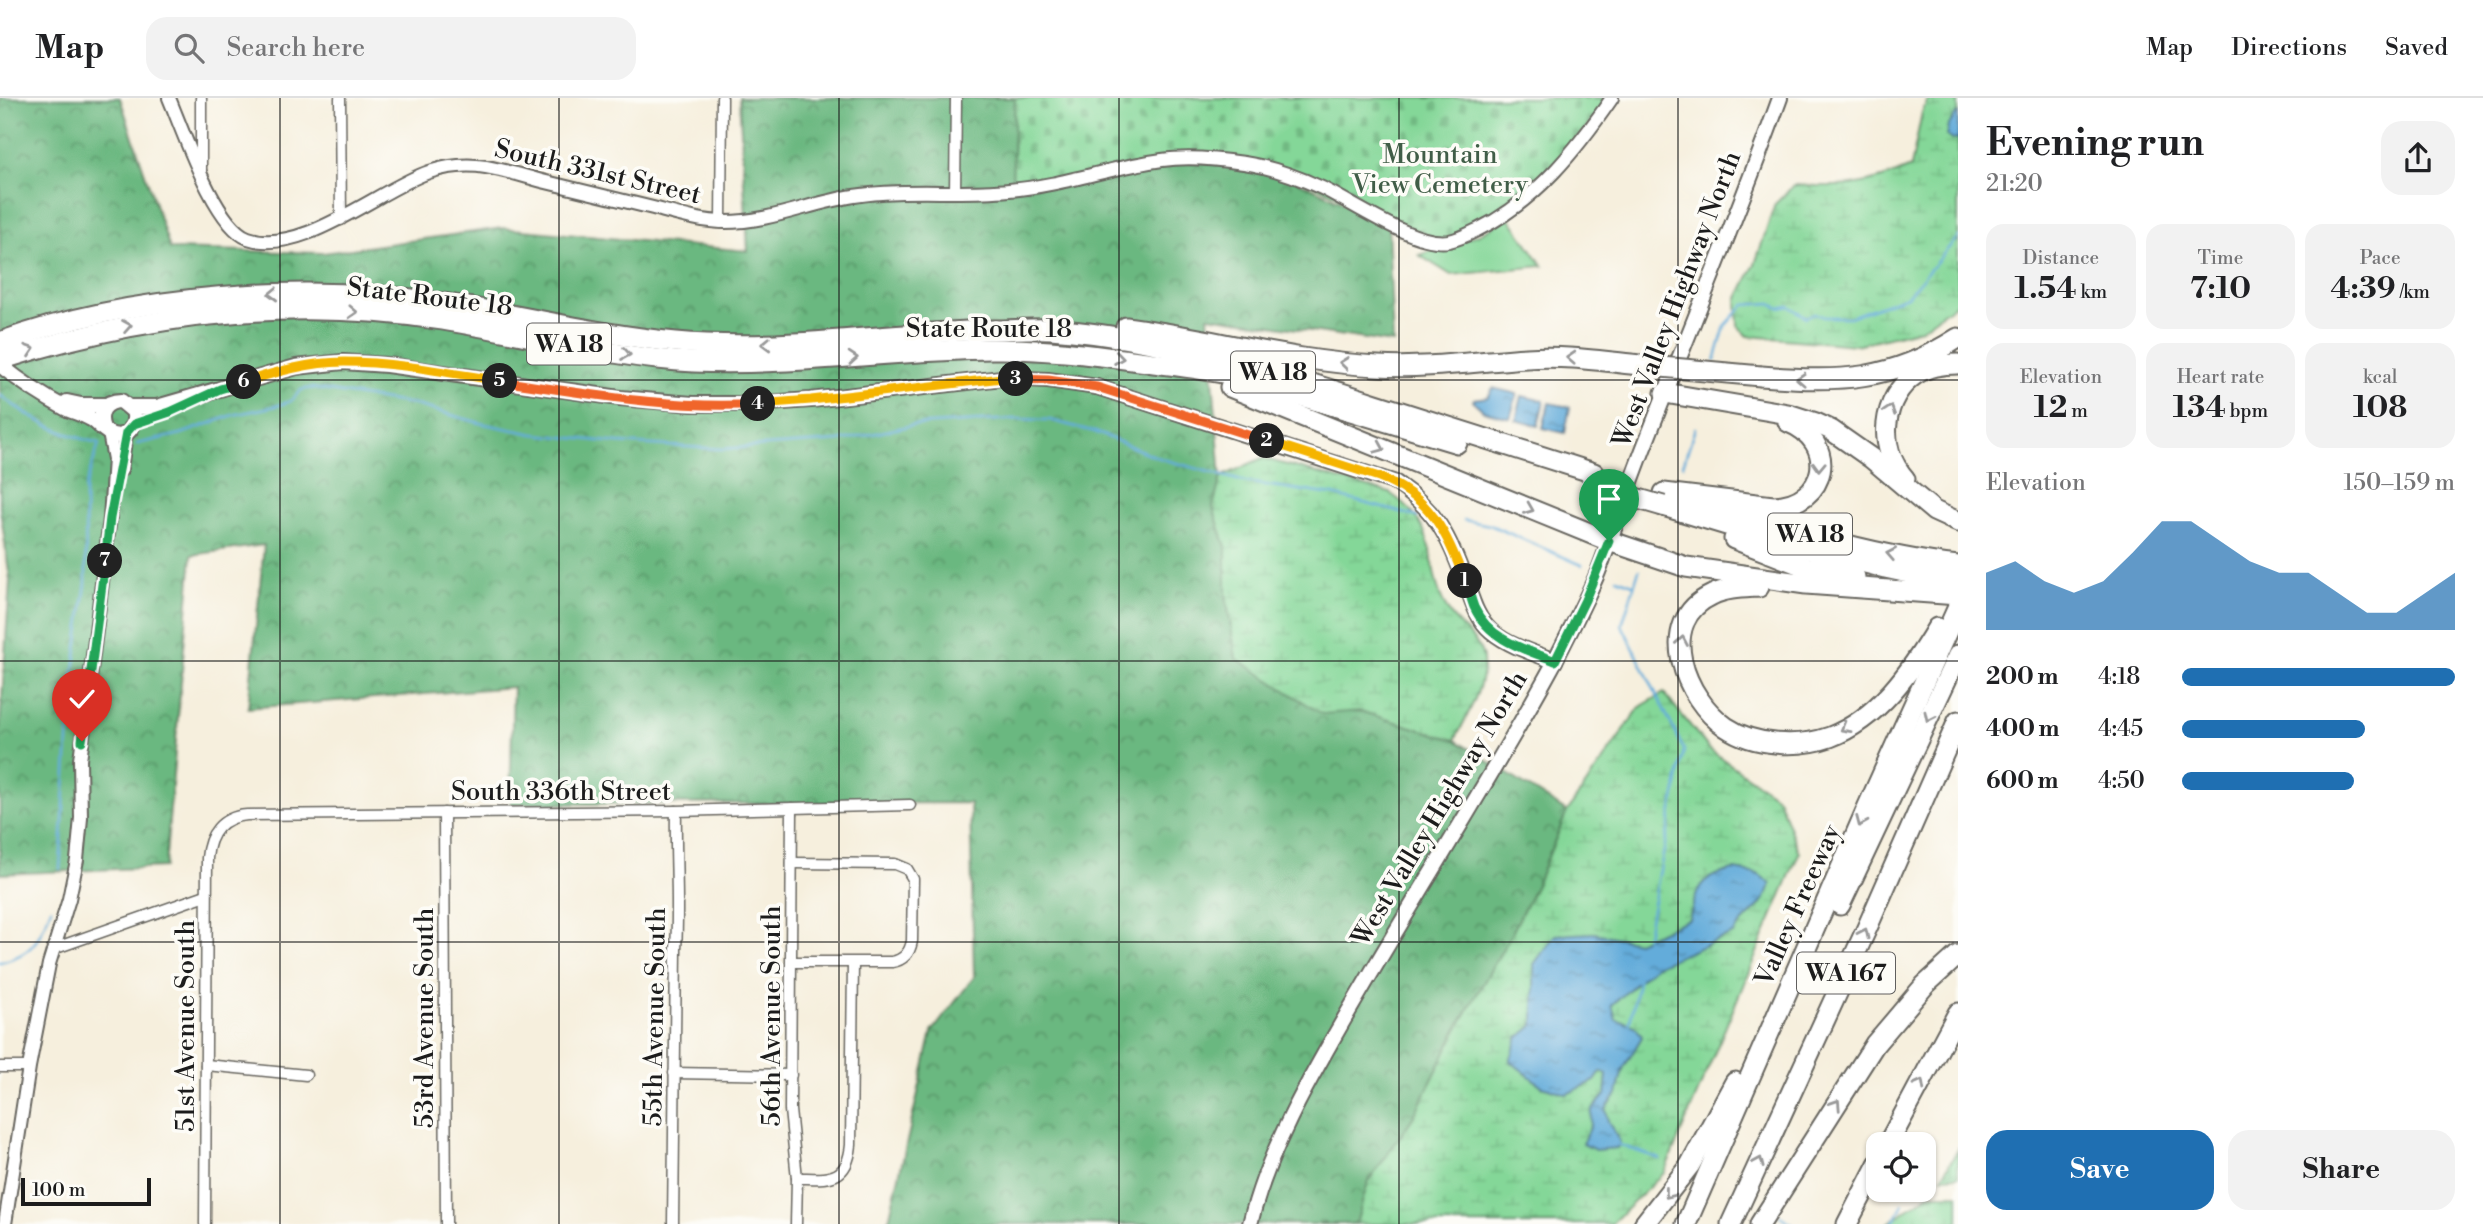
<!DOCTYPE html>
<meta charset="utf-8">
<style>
body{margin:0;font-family:"Libre Bodoni",serif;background:#f2f2f2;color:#202124;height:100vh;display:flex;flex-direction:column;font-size:26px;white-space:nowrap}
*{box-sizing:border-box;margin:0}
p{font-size:23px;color:#757577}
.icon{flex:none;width:38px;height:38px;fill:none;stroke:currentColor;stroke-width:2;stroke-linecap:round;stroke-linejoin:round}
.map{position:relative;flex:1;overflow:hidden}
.panel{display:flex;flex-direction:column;background:#fff;width:525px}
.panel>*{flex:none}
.controls{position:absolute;left:1866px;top:1034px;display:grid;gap:14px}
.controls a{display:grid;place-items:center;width:70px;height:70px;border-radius:14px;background:#fff;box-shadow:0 2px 5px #0004;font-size:35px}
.scale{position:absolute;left:21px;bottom:18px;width:130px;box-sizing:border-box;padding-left:7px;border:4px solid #1c1c1c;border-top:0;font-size:19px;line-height:24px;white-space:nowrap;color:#1c1c1c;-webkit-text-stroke:5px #fdfcf7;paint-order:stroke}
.pin{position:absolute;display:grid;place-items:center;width:60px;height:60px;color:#fff;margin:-72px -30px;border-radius:50% 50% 50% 0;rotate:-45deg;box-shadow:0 0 7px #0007}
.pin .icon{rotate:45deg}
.km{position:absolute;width:35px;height:35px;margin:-18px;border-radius:50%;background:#222;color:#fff;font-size:19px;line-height:35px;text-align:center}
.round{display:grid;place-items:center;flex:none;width:74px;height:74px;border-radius:21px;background:#f2f2f2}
.summary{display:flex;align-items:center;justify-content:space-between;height:119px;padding:0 28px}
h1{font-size:38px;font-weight:700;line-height:52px}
.metrics{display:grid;grid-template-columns:repeat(3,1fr);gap:10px;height:119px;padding:7px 28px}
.metrics div{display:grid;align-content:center;border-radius:18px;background:#f2f2f2;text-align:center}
.metrics b{font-size:30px;font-weight:700}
.metrics small{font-size:19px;font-weight:400}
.metrics p{font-size:19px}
.chart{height:196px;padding:14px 28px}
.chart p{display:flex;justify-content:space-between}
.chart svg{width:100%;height:126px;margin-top:7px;fill:#1f6fb2;opacity:.7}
.cta{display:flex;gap:14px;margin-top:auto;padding:14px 28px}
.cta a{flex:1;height:80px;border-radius:21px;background:#1f6fb2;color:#fff;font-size:28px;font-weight:700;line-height:80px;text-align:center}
.cta a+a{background:#f2f2f2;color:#202124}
ul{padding:0 28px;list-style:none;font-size:23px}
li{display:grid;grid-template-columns:112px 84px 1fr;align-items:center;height:52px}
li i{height:18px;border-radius:9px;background:#1f6fb2}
header{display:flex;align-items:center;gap:42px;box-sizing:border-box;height:98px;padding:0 35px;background:#fff;border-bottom:2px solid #e0e0e0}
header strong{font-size:33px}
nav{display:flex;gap:38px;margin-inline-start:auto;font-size:24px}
.search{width:490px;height:63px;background:#f2f2f2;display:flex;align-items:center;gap:18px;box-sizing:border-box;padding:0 24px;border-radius:21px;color:#757577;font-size:26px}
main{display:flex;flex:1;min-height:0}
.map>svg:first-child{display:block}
.green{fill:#84d798;stroke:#507a5a;stroke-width:2}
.forest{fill:url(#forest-crowns);stroke:#446a4e;stroke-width:2}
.wetland{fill:url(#wetland-marsh);stroke:#507a5a;stroke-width:2}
.cemetery{fill:url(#cemetery-stones);stroke:#507a5a;stroke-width:2}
.water{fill:url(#water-ripples);stroke:#40647b;stroke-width:2}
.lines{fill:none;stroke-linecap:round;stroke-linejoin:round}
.stream{stroke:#63acda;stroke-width:2.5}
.minor-casing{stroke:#686660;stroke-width:13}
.tertiary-casing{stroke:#686660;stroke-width:16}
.secondary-casing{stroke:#686660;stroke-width:18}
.motorway-casing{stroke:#686660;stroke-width:23}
.minor{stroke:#fff;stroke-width:10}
.tertiary{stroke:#fff;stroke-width:12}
.secondary{stroke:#fff;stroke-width:14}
.motorway{stroke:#fff;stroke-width:19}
.motorway-bridge-casing{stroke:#686660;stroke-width:23;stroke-linecap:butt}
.motorway-bridge{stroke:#fff;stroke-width:19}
.oneway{stroke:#999}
.split-1-casing{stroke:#fff;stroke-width:14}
.split-2-casing{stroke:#fff;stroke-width:14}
.split-3-casing{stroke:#fff;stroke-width:14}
.split-4-casing{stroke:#fff;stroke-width:14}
.split-5-casing{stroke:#fff;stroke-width:14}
.split-6-casing{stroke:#fff;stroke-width:14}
.split-7-casing{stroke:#fff;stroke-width:14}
.split-8-casing{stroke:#fff;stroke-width:14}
.split-1{stroke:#22a559;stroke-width:9}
.split-2{stroke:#f5b400;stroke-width:9}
.split-3{stroke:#f0652b;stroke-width:9}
.split-4{stroke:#f5b400;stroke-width:9}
.split-5{stroke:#f0652b;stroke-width:9}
.split-6{stroke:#f5b400;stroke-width:9}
.split-7{stroke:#22a559;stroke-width:9}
.split-8{stroke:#22a559;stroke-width:9}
.grid{fill:none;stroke:#1c1c1c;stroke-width:2;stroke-opacity:0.55}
.labels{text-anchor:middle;stroke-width:7;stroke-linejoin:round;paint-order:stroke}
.shield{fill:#fdfcf7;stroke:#605f5e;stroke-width:2}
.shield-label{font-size:24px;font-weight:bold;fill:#1c1c1c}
.park-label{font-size:26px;fill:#405d47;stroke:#fdfcf7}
.street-label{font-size:26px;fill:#1c1c1c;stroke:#fdfcf7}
</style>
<header>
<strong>Map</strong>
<div class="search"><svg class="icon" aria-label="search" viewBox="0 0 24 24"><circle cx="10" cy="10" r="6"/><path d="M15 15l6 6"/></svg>Search here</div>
<nav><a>Map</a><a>Directions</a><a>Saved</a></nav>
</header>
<main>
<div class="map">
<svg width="1958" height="1126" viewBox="0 0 1958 1126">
<defs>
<pattern id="forest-crowns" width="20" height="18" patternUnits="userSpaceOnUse" patternTransform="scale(1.75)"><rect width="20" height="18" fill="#6bb880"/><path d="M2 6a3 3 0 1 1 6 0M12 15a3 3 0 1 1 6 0" fill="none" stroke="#579568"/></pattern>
<pattern id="wetland-marsh" width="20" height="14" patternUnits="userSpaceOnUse" patternTransform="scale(1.75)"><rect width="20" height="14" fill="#84d798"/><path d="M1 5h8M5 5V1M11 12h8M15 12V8" fill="none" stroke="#71b882"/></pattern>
<pattern id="cemetery-stones" width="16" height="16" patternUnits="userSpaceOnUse" patternTransform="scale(1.75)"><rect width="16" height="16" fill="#84d798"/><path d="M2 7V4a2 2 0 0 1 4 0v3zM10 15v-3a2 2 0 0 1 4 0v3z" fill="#71b882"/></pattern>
<pattern id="water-ripples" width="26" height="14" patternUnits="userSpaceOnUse" patternTransform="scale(1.75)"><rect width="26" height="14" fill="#63acda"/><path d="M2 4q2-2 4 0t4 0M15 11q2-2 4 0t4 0" fill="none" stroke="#518bb0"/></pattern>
</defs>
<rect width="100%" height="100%" fill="#fdfcf7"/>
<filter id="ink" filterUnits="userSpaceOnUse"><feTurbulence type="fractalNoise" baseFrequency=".0143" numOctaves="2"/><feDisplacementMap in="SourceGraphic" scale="14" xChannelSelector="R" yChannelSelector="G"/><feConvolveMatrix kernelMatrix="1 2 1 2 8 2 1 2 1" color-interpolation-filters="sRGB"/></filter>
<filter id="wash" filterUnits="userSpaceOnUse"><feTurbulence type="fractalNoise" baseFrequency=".00686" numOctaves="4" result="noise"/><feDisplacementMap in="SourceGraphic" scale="28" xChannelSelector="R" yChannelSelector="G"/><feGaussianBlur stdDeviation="1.57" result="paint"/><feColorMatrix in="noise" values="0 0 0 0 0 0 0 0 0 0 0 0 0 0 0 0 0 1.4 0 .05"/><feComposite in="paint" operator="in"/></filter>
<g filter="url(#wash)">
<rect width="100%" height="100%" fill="#f6efdd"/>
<path class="green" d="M1509,119L1543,168L1451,177L1419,157L1479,136Z"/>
<path class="forest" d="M0,0H120L170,151L323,155L502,130L748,153L739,0H1015L1012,91L1167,61L1276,73L1388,125L1393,245L1208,218L1221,379L1213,409L1226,449V497L1236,560L1322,615L1360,613L1455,642L1567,714L1537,785L1512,835L1460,926L1414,1018L1368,1085L1356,1126H888L932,934L974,879L970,705L510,706L513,589L248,610L264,447L192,457L165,769L0,776V629L10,482L0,409Z"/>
<g class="wetland">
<path d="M1929,0H1958V204L1921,231L1856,247L1748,238L1738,228L1737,202L1755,166L1775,106L1794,87C1843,90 1866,89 1911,69L1922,14Z"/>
<path d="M1262,360L1390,395C1446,434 1421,466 1448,513C1457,528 1481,542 1483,561C1485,589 1467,617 1455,642L1360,613L1322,616L1236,560L1226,497V449L1213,409L1221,379Z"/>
<path d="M1664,595L1710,652L1778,700L1799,755L1664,1075L1611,1126H1356L1368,1085L1414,1018L1460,926L1512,835L1537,785L1567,714L1640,609Z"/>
<path d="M1958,1051V1078L1942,1079Z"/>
<path d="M1929,1096H1958V1126H1887Z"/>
</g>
<path class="cemetery" d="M1015,0H1612L1521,104L1443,144L1298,80L1195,61L1012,92Z"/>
<g class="water">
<path d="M1956,16H1958V41L1953,42L1947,38L1949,27Z"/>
<path d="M1493,290L1517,296L1510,320L1484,313L1473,303L1474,301L1488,299Z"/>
<path d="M1522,298L1544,303L1538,328L1516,322Z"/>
<path d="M1549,305L1570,309L1565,335L1543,330Z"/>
<path d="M1734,772L1758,776L1771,786C1765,809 1746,817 1733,836L1655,868L1612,907L1616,922C1629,924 1637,927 1642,939L1623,971L1617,996L1606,1011L1608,1023L1620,1044L1617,1050L1595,1052L1583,1046L1591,1027L1592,1012L1605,997L1607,976L1601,974L1595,983L1567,996L1542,988L1510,963L1518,940L1534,927V866L1555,837L1595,835L1637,844L1689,821C1699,787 1697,780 1734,772Z"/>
</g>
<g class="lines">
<g class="stream">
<path d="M1715,263L1725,228L1744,207L1771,205L1779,210L1789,208L1806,219L1814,215L1824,219H1850L1907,198L1958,139"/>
<path d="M0,297C30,321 61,337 99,345L85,390L86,485L71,594L60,771"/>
<path d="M137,346L181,336L233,317L276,308L291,303L301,292L311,290L412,306L480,325L534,336L618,345L722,351L839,343L914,327L1015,321L1050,322L1095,334L1162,361L1245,384L1333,397L1418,419"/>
<path d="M1683,367L1695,330"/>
<path d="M1464,422L1490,427L1582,467"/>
<path d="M1639,472L1622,527L1684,652L1646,842"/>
<path d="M1617,480L1633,486"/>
<path d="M0,864C35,856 39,841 51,810"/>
<path d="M1629,928L1639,879"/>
<path d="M1617,1046L1660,1061"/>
<path d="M1780,1118L1793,1126"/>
<path d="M1892,1126L1903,1106"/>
</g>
</g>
</g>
<g filter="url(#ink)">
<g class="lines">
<defs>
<g id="minor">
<path d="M201,0V73"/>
<path d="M340,0L341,122"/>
<path d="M955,95L956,0"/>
<path d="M721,125L722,0"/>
<path d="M792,710L790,1012L797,1080L796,1126"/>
<path d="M444,715L446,1126"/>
<path d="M792,765L895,766L907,771L913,781L912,843C910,854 904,862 892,864H792"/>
<path d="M53,851L206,797"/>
<path d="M206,967L306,977"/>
<path d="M0,969H29"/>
<path d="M674,975L791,977"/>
<path d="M797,1080C827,1080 847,1085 851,1047L853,865"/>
<path d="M205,1126L207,760C209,736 221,719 247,717L676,713L910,707"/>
<path d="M673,1126L676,851C679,805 675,759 676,713"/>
</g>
<g id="tertiary">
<path d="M169,0C183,33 215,128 248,140C301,159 381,90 429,74C447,68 467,66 486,69C504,72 523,78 542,83C579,92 616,101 653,110C676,116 702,124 725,124C770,124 810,105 854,98C905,90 958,97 1009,92C1061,88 1111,69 1162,62C1188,58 1218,61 1244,65C1271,69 1298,79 1322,90C1353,105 1416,149 1449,143C1460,141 1469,136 1479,131C1536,103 1577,51 1612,0"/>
<path d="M121,372L126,335"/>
<path d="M5,1126L29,969L49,866L69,801L77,762L81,720L80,662L110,420L114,361L109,335"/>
</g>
<g id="secondary">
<path d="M0,267C20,283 42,298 65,310C73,314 83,316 91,321C98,325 105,335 113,337C129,341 137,325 133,313L121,303C105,303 97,315 103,330"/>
<path d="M67,304L81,307H106"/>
<path d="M131,309H157L296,269L343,264L387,267L620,300L692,306H752L811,302L1002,280L1048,282L1097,289L1396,385C1439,414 1448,439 1466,485C1472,502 1477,521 1491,533C1509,548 1533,555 1555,563"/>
<path d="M1250,1126C1268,1051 1312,977 1350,911C1417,795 1490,683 1554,565C1569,535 1585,505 1598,474C1615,430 1630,384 1648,339C1692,226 1739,114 1780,0"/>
</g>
<g id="motorway">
<path d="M1126,229C1210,240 1293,264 1378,268C1428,271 1478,263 1527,260C1564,257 1602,263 1639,267"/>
<path d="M0,244C132,196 305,184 443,205C521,217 598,237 676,244C782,254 888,234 994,232C1012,232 1032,230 1051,231C1162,240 1270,272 1376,306C1448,329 1521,352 1594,375"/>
<path d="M0,262C143,216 293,199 443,222C526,235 609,260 694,264C794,268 893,252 993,251C1047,250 1100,258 1154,265C1179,268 1203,271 1228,276L1457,345"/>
<path d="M1761,278C1839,284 1890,284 1958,240"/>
<path d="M1230,289L1609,443L1686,469L1806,486L1958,497"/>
<path d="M1665,295L1788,316L1816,325L1831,332L1871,360L1934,413L1958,424"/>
<path d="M1905,381C1877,350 1881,300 1916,276C1928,268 1944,266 1958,266"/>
<path d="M1664,395L1773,408C1828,407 1839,344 1788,324"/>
<path d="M1689,402C1774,427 1870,458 1958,468"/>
<path d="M1663,408L1783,444L1885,470L1956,485"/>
<path d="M1734,441L1806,469L1855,479"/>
<path d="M1759,489C1744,490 1726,490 1712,497C1654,524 1685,601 1726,629C1754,648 1799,650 1830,639C1878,621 1912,572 1937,530"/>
<path d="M1840,807L1958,557"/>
<path d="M1888,1046L1958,915"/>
<path d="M1644,1126L1690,1067L1735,984"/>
<path d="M1686,1126L1868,708L1958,509"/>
<path d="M1731,1126L1867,830L1958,623"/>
<path d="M1760,1126L1875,946L1925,887L1958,857"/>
<path d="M1847,1126L1878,1066"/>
</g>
</defs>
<use href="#minor" class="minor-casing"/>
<use href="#tertiary" class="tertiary-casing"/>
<use href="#secondary" class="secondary-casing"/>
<use href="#motorway" class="motorway-casing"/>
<use href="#minor" class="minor"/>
<use href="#tertiary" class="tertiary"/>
<use href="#secondary" class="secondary"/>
<use href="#motorway" class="motorway"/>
<defs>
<g id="motorway-bridge">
<path d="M1639,267L1761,278"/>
<path d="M1590,387L1663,408"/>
</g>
</defs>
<use href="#motorway-bridge" class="motorway-bridge-casing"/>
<use href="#motorway-bridge" class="motorway-bridge"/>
</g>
<defs><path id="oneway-chevron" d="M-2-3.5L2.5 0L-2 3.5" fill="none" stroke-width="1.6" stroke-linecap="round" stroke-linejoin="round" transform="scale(1.75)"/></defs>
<g class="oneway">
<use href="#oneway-chevron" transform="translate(273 196) rotate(178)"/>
<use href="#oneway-chevron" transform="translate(353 214) rotate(3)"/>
<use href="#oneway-chevron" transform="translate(127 228) rotate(-10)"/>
<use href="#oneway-chevron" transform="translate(766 246) rotate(178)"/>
<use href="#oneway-chevron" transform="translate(30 252) rotate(-18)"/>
<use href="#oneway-chevron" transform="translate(626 256) rotate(9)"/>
<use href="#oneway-chevron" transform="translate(853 260) rotate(-4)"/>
<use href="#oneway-chevron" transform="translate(1119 260) rotate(8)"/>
<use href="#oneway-chevron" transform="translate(1571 260) rotate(-177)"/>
<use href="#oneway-chevron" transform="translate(1344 265) rotate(-174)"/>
<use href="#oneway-chevron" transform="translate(1801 281) rotate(-177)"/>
<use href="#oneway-chevron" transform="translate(1890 312) rotate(-72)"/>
<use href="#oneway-chevron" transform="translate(1380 350) rotate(23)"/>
<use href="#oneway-chevron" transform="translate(1819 368) rotate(92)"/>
<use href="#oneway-chevron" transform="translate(1529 411) rotate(22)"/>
<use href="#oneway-chevron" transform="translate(1891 456) rotate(-169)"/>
<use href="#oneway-chevron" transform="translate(1682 543) rotate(-80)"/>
<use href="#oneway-chevron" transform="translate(1929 619) rotate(115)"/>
<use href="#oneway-chevron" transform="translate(1845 630) rotate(150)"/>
<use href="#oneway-chevron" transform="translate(1861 724) rotate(113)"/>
<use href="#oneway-chevron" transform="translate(1864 835) rotate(-65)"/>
<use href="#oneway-chevron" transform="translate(1920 986) rotate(-62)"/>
<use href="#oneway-chevron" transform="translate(1836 1006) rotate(-57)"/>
<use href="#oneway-chevron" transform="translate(1759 1064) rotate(-66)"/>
<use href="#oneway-chevron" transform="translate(1669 1096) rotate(129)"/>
</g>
</g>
<g class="lines" filter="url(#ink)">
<defs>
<path id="split-1" d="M1465,483C1469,492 1471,501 1474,509C1489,542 1524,551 1555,563L1585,502L1609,443"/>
<path id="split-2" d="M1267,343L1379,379C1432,399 1446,435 1465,483"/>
<path id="split-3" d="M1016,281L1048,282L1097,289L1267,343"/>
<path id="split-4" d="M758,306L811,302L1002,280L1016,281"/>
<path id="split-5" d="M500,283C584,295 672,312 758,306"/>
<path id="split-6" d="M244,284C276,274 310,264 344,264C396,264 449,275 500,283"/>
<path id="split-7" d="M105,463L110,420L126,335L134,326L170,314L220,291L244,284"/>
<path id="split-8" d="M82,643L105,463"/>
</defs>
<use href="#split-1" class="split-1-casing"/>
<use href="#split-2" class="split-2-casing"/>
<use href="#split-3" class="split-3-casing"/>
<use href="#split-4" class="split-4-casing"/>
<use href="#split-5" class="split-5-casing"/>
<use href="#split-6" class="split-6-casing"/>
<use href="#split-7" class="split-7-casing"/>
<use href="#split-8" class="split-8-casing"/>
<use href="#split-1" class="split-1"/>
<use href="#split-2" class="split-2"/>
<use href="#split-3" class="split-3"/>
<use href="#split-4" class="split-4"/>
<use href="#split-5" class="split-5"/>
<use href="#split-6" class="split-6"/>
<use href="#split-7" class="split-7"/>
<use href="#split-8" class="split-8"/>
</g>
<path class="grid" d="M280,0V1126M559,0V1126M839,0V1126M1119,0V1126M1399,0V1126M1678,0V1126M0,282H1958M0,563H1958M0,844H1958"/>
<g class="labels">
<g class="shield">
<rect x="527" y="225.5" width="84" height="41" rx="5"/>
<rect x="1231" y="253.5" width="84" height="41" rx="5"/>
<rect x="1768" y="415.5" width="84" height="41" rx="5"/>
<rect x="1797" y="854.5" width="98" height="41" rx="5"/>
</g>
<g class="shield-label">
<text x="569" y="254">WA 18</text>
<text x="1273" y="282">WA 18</text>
<text x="1810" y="444">WA 18</text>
<text x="1846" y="883">WA 167</text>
</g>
<g class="park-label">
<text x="1440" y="65">Mountain<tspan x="1440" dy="30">View Cemetery</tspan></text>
</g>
<g class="street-label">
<text transform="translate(598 73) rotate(13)" y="9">South 331st Street</text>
<text transform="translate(430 198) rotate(7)" y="9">State Route 18</text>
<text transform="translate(1676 201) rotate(-69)" y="9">West Valley Highway North</text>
<text x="989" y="239">State Route 18</text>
<text x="561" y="702">South 336th Street</text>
<text transform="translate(1439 710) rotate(-59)" y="9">West Valley Highway North</text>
<text transform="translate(1797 807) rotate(-66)" y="9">Valley Freeway</text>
<text transform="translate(771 918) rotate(-90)" y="9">56th Avenue South</text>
<text transform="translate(654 919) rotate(-89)" y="9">55th Avenue South</text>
<text transform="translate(424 920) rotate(-90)" y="9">53rd Avenue South</text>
<text transform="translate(185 928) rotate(-90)" y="9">51st Avenue South</text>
</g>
</g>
</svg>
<div class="controls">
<a><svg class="icon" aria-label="locate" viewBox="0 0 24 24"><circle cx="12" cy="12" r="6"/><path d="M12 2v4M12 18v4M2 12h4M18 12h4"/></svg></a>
</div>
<div class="scale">100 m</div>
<div class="pin" style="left:1609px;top:443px;background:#1e9e55"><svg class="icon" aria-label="arrive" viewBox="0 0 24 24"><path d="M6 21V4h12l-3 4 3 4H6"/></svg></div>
<div class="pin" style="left:82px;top:643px;background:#d93025"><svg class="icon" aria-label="check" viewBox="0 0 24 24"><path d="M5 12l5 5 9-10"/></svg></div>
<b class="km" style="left:1465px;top:483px">1</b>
<b class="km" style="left:1267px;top:343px">2</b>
<b class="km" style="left:1016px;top:281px">3</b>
<b class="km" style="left:758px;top:306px">4</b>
<b class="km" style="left:500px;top:283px">5</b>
<b class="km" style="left:244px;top:284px">6</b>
<b class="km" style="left:105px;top:463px">7</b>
</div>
<section class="panel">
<div class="summary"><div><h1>Evening run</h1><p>21:20</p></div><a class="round"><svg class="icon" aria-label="share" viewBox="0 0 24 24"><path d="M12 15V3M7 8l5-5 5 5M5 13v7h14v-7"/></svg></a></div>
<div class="metrics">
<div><p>Distance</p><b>1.54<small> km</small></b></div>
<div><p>Time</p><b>7:10</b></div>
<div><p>Pace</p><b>4:39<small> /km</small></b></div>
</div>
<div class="metrics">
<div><p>Elevation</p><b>12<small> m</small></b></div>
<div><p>Heart rate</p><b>134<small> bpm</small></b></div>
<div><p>kcal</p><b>108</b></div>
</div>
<div class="chart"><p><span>Elevation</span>150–159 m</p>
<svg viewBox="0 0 160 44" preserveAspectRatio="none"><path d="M0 44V24L10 20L20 27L30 31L40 27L50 17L60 6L70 6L80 13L90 20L100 24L110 24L120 31L130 38L140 38L150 31L160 24V44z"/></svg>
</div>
<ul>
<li><b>200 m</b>4:18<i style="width:100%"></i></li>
<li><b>400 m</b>4:45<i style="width:67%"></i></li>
<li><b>600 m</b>4:50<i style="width:63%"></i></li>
</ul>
<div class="cta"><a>Save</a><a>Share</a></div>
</section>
</main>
